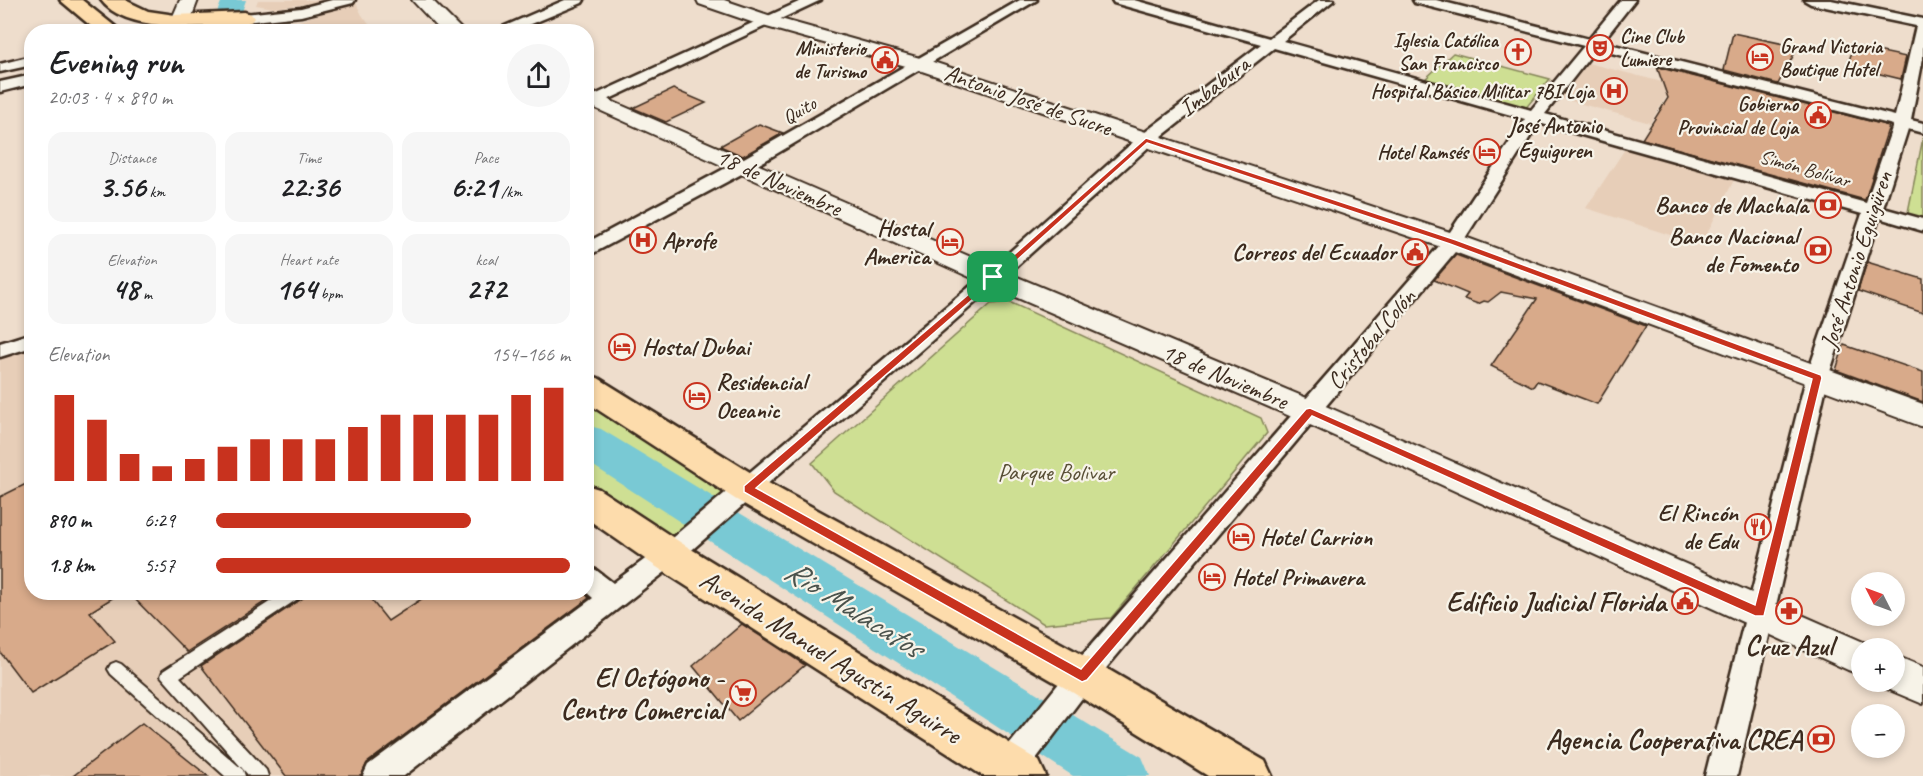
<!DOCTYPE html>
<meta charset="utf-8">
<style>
body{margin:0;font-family:Caveat,sans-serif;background:#f6f6f6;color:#202124;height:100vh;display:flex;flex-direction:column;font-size:22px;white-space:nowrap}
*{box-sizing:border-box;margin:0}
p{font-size:20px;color:#757577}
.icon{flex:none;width:33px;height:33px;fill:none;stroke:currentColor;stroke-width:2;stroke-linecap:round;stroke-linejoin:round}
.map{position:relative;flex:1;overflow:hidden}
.panel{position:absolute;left:24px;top:24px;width:570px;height:576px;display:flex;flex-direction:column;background:#fff;border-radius:24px;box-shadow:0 3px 9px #0003}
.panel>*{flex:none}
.needle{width:39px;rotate:312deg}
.controls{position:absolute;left:1851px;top:572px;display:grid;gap:12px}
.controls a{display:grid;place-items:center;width:54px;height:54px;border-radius:50%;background:#fff;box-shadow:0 3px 9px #0003;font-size:30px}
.pin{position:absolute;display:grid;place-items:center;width:51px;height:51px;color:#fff;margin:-26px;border-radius:12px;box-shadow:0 3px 9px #0006}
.round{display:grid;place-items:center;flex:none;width:63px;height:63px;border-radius:32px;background:#f6f6f6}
.headline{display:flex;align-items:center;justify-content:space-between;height:102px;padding:0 24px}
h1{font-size:33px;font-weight:600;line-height:45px}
.figures{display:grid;grid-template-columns:repeat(3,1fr);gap:9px;height:102px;padding:6px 24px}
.figures div{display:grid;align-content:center;border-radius:15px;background:#f6f6f6;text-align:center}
.figures b{font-size:30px;font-weight:600}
.figures small{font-size:16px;font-weight:400}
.figures p{font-size:16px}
.chart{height:168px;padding:12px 24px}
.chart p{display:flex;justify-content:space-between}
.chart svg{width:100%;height:108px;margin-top:6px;stroke:#c8321e;stroke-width:6}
ul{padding:0 24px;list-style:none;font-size:20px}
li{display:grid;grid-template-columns:96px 72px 1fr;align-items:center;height:45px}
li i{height:15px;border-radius:8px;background:#c8321e}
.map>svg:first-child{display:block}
.built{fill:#e7ceb8}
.green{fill:#cedf93;stroke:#848458;stroke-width:1.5}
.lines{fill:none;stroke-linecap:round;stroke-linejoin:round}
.river{fill:#79c9d4;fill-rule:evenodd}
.building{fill:#d8aa8a;stroke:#3b2a1e;stroke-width:1.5}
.lane-casing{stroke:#3b2a1e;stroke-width:4}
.street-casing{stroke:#3b2a1e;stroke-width:5}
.secondary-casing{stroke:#3b2a1e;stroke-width:4}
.primary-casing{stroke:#3b2a1e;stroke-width:5}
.lane{fill:#f7f3e8;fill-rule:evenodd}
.street{fill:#f7f3e8;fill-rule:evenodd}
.secondary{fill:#f7f3e8;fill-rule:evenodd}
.primary{fill:#fddcac;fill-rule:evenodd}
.route{fill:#c8321e;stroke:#fff;stroke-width:1.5;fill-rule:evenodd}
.labels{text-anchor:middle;stroke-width:4.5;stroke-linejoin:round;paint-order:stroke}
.far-poi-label{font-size:20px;font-weight:bold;fill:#3b2a1e;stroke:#f7f3e8;text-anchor:end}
.far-street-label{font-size:20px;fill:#3b2a1e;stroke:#f7f3e8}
.far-quarter-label{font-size:22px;font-weight:bold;fill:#3b2a1e;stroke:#f7f3e8}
.street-label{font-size:24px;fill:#3b2a1e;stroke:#f7f3e8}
.poi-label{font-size:24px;font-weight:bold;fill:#3b2a1e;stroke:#f7f3e8;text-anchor:end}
.park-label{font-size:24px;fill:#584e35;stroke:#f7f3e8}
.near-poi-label{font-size:28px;font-weight:bold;fill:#3b2a1e;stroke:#f7f3e8;text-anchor:end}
.near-street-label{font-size:28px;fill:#3b2a1e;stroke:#f7f3e8}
.near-water-label{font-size:32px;font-style:italic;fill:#4a524c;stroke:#f7f3e8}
</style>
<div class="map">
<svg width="1923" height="776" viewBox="0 0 1923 776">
<rect width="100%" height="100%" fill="#edc"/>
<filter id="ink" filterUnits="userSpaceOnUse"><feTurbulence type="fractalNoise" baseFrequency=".0167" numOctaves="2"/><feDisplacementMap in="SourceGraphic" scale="12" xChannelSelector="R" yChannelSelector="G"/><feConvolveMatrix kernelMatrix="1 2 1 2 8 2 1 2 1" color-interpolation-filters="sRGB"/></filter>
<g filter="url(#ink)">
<g class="built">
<path d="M258,0H339L274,8L256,5Z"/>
<path d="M355,1L362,15L374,31L269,32Z"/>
<path d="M1580,61L1674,85L1650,123L1553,96Z"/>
<path d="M1627,146L1736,176L1701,245L1586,208Z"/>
<path d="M31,349L32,592H586L587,586L605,600L374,776H0V358Z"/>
</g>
<g class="green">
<path d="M1453,53L1550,79L1524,110L1423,81Z"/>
<path d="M1923,138V221L1907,217Z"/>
<path d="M1009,302L1261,418L1267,433L1111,618L1044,624L834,491L812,463L991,304Z"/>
<path d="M586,387L747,489L669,554L587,498Z"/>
</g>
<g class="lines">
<g class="river">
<path d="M222,0H246L235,32H209Z"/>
<path d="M586,425L601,429L1142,757L1150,776H1073L586,461Z"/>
</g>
</g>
<g class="building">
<path d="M1733,33L1798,47L1778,84L1724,70Z"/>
<path d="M1854,46L1906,57L1901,79L1847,66Z"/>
<path d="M1657,67L1889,126L1865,200L1642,139L1668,98Z"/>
<path d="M673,89L706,103L666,122L633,108Z"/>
<path d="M759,124L783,133L743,156L720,146Z"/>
<path d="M1456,255L1646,326L1597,404L1537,381L1533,387L1491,366L1537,299L1501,292L1488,302L1484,301L1478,304L1464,299L1468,294L1434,280Z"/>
<path d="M1867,262L1923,279V313L1858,291Z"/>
<path d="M1844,345L1923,372V402L1836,370Z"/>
<path d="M32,481V592H122L90,612L115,641L31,693L0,652V497Z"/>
<path d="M128,592H280L187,652Z"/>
<path d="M306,592H365L388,621L432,592H584L589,598L367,763L361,776H286L201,666L303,598Z"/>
<path d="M742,624L805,665L738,721L693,666Z"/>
<path d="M142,723L208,776H73Z"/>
</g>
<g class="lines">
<defs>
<g id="lane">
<path d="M285,592H304L302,596L180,677L266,770L268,776H249L161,676L163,671Z"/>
<path d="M116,662L121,664L243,770L245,776H225L111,674L108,669L111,664Z"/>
</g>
<g id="street">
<path d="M332,0H355L353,3L301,16L244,22L237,18L244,14L301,8Z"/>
<path d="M565,0H584L582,3L512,32H491Z"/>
<path d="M803,0H821L586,110V99Z"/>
<path d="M1020,0H1037L749,170L586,257V243L737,162Z"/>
<path d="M1112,0H1134L1269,38L1319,0H1334L1283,41L1531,110L1584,46L1415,3L1413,0H1436L1589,39L1621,0H1635L1602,42L1895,116L1916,26L1811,4L1804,0H1831L1923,19V58L1911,120L1923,123V133L1908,129L1883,208L1923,219V231L1879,218L1828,378L1737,776H1705L1806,378L1862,214L1539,123L1460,246L1092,685L1023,776H988L993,765L1072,667L1446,238L1525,119L1274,48L1152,144L1000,281L678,562L404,776H363L368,765L593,598L586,592V567L596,570L613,583L660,548L986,273L1140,136L1261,44L1114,3ZM1596,49L1893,125L1866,203L1545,114Z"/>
<path d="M32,56V65L0,72V64Z"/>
<path d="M32,75V84L0,92V82Z"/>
<path d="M32,333V347L0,357V343Z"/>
</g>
<g id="secondary">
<path d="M180,0H198L186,32H166Z"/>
<path d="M412,0H432L464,32H442Z"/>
<path d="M697,0H724L777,18L927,60L1462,236L1923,404V427L1444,248L913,68L763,26L699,4Z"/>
<path d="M586,90L1003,271L1321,404L1877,648H1862V675L1848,670L1299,420L983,283L586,104Z"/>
<path d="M1894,655L1923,667V704L1880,686L1877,681H1894Z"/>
</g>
<g id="primary">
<path d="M60,0H82L122,32H98Z"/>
<path d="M101,0H125L148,11L175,15L244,12L251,14L254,18L251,22L244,24C208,27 125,34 101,0Z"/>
<path d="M586,375L598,378L761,479L1097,663L1265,761L1272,776H1208L1067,689L735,499L586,402Z"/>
<path d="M586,485L599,489L683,544L1039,761L1046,776H983L655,566L586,518Z"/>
</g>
</defs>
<use href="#lane" class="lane-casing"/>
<use href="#street" class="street-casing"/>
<use href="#secondary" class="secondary-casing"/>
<use href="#primary" class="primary-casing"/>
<use href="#lane" class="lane"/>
<use href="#street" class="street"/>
<use href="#secondary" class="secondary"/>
<use href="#primary" class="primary"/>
</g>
</g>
<path class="route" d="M1146,138L1456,240L1821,375L1822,378L1764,616H1755L1312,416L1087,680L1082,682L744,492V486L990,276ZM1147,143L1450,244L1812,379L1755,605L1310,408L1306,409L1081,669L756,488L996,279Z"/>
<defs>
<symbol id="theatre-ring" viewBox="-11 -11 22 22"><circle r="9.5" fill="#f7f3e8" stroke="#c8321e" stroke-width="1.5"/><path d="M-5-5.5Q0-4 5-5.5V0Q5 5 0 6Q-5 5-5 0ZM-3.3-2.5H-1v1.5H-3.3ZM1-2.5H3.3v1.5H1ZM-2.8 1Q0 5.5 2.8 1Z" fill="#c8321e"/></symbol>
<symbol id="church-ring" viewBox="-11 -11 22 22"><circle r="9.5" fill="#f7f3e8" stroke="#c8321e" stroke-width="1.5"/><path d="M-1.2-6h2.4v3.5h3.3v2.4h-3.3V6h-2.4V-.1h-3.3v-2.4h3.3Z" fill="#c8321e"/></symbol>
<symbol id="hotel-ring" viewBox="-11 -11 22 22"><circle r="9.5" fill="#f7f3e8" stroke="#c8321e" stroke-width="1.5"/><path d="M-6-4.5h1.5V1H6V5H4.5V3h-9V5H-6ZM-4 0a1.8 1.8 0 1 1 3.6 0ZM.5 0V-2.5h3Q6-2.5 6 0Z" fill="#c8321e"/></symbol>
<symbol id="civic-ring" viewBox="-11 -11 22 22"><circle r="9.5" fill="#f7f3e8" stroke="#c8321e" stroke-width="1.5"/><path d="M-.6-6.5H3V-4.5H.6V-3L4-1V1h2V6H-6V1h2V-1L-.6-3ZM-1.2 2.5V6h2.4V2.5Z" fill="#c8321e"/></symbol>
<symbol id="hospital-ring" viewBox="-11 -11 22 22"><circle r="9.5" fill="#f7f3e8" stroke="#c8321e" stroke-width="1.5"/><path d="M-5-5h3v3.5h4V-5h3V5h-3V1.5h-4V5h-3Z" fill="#c8321e"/></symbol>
<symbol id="bank-ring" viewBox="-11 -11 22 22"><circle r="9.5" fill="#f7f3e8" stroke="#c8321e" stroke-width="1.5"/><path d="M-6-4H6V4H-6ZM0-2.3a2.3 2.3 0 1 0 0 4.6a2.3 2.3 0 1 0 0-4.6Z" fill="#c8321e"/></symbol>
<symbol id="restaurant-ring" viewBox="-11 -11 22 22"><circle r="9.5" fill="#f7f3e8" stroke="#c8321e" stroke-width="1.5"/><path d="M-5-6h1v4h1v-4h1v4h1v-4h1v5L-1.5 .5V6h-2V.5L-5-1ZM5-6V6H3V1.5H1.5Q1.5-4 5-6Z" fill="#c8321e"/></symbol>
<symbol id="pharmacy-ring" viewBox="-11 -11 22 22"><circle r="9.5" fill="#f7f3e8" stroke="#c8321e" stroke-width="1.5"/><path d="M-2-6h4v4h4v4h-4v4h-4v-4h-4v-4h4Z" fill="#c8321e"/></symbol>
<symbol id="supermarket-ring" viewBox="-11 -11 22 22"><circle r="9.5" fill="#f7f3e8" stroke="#c8321e" stroke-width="1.5"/><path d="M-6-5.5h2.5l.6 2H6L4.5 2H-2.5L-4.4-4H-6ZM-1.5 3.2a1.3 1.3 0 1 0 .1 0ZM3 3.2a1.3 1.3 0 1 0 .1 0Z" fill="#c8321e"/></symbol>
</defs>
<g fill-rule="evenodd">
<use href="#theatre-ring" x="1585" y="33" width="30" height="30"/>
<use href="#church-ring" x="1503" y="37" width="30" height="30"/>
<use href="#hotel-ring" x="1745" y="42" width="30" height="30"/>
<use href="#civic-ring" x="870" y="45" width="30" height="30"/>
<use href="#hospital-ring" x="1599" y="76" width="30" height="30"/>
<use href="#civic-ring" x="1803" y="100" width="30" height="30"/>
<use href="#hotel-ring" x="1472" y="137" width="30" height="30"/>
<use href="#bank-ring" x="1813" y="190" width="30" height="30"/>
<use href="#hospital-ring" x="628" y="225" width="30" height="30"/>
<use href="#hotel-ring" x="935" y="227" width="30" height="30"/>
<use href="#bank-ring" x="1803" y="235" width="30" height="30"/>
<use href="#civic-ring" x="1400" y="237" width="30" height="30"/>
<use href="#hotel-ring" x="607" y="332" width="30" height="30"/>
<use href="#hotel-ring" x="682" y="381" width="30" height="30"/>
<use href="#restaurant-ring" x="1743" y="512" width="30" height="30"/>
<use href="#hotel-ring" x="1226" y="522" width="30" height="30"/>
<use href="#hotel-ring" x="1197" y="562" width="30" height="30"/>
<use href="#civic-ring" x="1670" y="586" width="30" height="30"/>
<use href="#pharmacy-ring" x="1774" y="596" width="30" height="30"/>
<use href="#supermarket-ring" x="728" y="678" width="30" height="30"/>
<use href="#bank-ring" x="1806" y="724" width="30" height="30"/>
</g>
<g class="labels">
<g class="far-poi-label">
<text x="1620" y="43" text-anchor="start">Cine Club<tspan x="1620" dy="23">Lumiere</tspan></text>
<text x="1498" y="47">Iglesia Católica<tspan x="1498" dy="23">San Francisco</tspan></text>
<text x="1780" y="53" text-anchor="start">Grand Victoria<tspan x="1780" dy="23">Boutique Hotel</tspan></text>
<text x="866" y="55">Ministerio<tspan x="866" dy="23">de Turismo</tspan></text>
<text x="1594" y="98">Hospital Básico Militar 7BI Loja</text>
<text x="1798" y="111">Gobierno<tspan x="1798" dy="23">Provincial de Loja</tspan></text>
<text x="1468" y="159">Hotel Ramsés</text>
</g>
<g class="far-street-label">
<text transform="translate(799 110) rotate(-30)" y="7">Quito</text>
<text transform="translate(1805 168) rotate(16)" y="7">Simón Bolívar</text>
</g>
<g class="far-quarter-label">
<text x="1555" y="133">José Antonio<tspan x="1555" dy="25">Eguiguren</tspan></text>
</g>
<g class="street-label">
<text transform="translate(1214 86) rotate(-38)" y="8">Imbabura</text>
<text transform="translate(1028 100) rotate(19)" y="8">Antonio José de Sucre</text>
<text transform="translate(779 182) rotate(24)" y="8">18 de Noviembre</text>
<text transform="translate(1856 260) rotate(-72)" y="8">José Antonio Eguigüren</text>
<text transform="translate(1371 339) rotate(-50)" y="8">Cristobal Colón</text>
<text transform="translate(1225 376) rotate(23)" y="8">18 de Noviembre</text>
</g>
<g class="poi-label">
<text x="1808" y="213">Banco de Machala</text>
<text x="930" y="236">Hostal<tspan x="930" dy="28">America</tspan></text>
<text x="1798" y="244">Banco Nacional<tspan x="1798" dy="28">de Fomento</tspan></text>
<text x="662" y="248" text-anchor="start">Aprofe</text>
<text x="1396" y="260">Correos del Ecuador</text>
<text x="642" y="355" text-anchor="start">Hostal Dubai</text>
<text x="716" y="390" text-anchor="start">Residencial<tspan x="716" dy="28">Oceanic</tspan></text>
<text x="1738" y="521">El Rincón<tspan x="1738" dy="28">de Edu</tspan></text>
<text x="1260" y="545" text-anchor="start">Hotel Carrion</text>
<text x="1232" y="585" text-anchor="start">Hotel Primavera</text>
</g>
<g class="park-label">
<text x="1056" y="480">Parque Bolivar</text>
</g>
<g class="near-poi-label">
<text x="1666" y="611">Edificio Judicial Florida</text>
<text x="1789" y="655" text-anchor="middle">Cruz Azul</text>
<text x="724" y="687">El Octógono -<tspan x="724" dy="32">Centro Comercial</tspan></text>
<text x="1802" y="749">Agencia Cooperativa CREA</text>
</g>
<g class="near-street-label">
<text transform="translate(831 656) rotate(32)" y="10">Avenida Manuel Agustín Aguirre</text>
</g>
<g class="near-water-label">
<text transform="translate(854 608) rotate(32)" y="11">Rio Malacatos</text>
</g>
</g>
</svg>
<div class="controls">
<a><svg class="needle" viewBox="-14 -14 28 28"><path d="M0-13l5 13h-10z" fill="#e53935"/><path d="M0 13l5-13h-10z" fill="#757577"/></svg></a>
<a>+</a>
<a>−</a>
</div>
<div class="pin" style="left:993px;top:277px;background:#1e9e55"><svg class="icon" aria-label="arrive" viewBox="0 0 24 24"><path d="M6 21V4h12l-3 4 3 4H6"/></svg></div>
<section class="panel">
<div class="headline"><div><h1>Evening run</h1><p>20:03 · 4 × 890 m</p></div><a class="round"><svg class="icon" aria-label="share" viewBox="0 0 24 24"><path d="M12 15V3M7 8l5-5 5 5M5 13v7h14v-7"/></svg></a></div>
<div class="figures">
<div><p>Distance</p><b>3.56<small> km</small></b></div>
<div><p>Time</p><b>22:36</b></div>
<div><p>Pace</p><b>6:21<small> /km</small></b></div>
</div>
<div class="figures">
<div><p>Elevation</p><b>48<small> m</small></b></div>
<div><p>Heart rate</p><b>164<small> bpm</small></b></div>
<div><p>kcal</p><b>272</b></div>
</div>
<div class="chart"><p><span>Elevation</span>154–166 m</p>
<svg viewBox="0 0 160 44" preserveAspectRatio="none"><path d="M5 44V9M15 44V19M25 44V33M35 44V38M45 44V35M55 44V30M65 44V27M75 44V27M85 44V27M95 44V22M105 44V17M115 44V17M125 44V17M135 44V17M145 44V9M155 44V6"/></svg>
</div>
<ul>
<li><b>890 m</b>6:29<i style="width:72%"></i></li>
<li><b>1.8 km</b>5:57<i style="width:100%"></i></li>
</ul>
</section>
</div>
